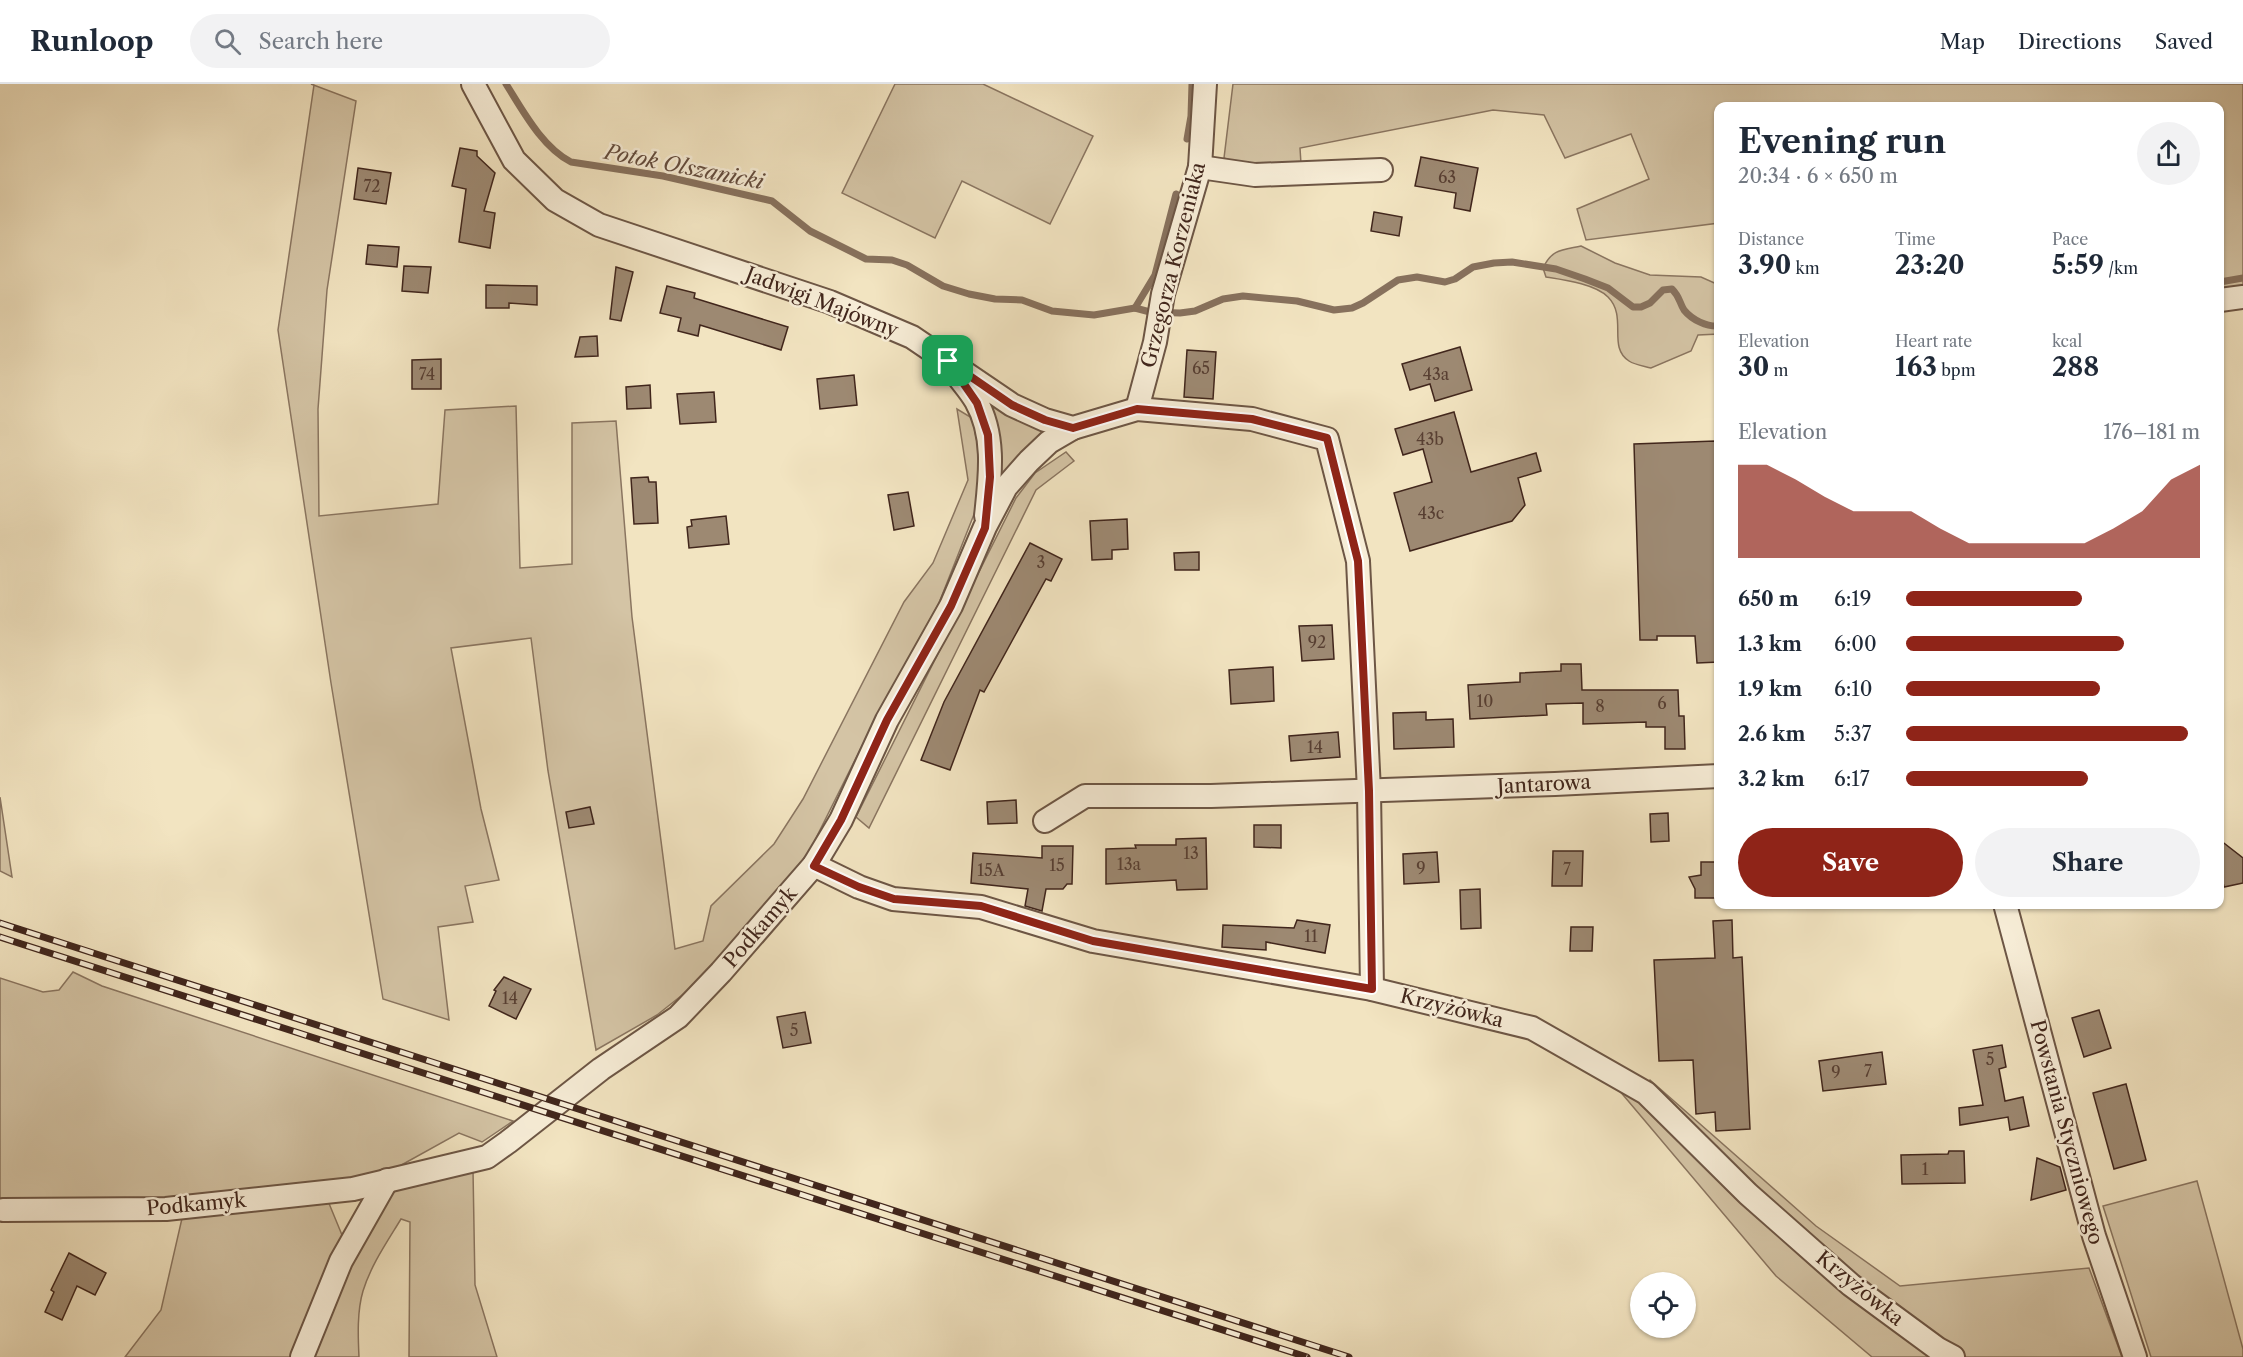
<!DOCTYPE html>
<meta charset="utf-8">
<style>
body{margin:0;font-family:"Libre Caslon Text",serif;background:#f2f2f3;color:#1f2937;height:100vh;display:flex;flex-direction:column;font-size:22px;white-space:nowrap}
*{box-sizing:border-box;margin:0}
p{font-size:20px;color:#747a83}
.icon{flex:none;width:33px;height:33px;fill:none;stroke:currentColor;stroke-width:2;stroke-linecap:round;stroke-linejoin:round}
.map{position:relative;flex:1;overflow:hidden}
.sheet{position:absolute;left:1714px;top:18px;width:510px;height:807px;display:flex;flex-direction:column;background:#fff;border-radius:12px;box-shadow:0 2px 4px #0004}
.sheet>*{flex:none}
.fabs{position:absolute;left:1630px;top:1188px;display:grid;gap:12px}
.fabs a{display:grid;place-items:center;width:66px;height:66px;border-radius:50%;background:#fff;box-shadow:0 2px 4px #0004;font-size:30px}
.pin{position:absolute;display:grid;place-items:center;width:51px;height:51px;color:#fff;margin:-26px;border-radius:12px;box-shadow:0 3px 9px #0006}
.round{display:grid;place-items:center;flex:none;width:63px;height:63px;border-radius:32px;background:#f2f2f3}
.head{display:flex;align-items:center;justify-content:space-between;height:102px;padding:0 24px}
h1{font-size:33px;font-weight:700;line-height:45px}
.stats{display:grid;grid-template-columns:repeat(3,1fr);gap:9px;height:102px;padding:6px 24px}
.stats div{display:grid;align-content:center}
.stats b{font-size:26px;font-weight:700}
.stats small{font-size:16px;font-weight:400}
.stats p{font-size:16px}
.chart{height:168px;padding:12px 24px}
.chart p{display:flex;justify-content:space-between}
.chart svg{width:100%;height:108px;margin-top:6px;fill:#8f2418;opacity:.7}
.cta{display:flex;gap:12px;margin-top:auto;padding:12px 24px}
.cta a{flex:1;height:69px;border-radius:36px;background:#8f2418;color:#fff;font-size:24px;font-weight:700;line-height:69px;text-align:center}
.cta a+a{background:#f2f2f3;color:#1f2937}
ul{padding:0 24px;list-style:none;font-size:20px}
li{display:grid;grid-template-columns:96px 72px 1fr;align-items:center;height:45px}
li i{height:15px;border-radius:8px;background:#8f2418}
header{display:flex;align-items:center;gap:36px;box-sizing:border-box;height:84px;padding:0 30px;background:#fff;border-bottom:2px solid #e0e1e3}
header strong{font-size:28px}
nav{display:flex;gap:33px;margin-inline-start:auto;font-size:21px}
.search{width:420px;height:54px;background:#f2f2f3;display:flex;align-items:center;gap:15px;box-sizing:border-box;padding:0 21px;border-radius:33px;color:#747a83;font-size:22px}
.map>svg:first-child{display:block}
.green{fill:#d4c4a5;stroke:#8a7560;stroke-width:1.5}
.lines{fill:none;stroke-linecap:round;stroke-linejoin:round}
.stream{stroke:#87715d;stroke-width:7}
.building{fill:#9d8972;stroke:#41261c;stroke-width:1.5}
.minor-casing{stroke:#6d5645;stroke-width:26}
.minor{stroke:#f7edd7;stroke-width:22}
.rail-casing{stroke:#41261c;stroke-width:7}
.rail{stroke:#f7edd7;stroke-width:4.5;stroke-dasharray:14;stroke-linecap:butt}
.route-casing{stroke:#fff;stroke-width:12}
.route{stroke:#8f2418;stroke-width:8}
.labels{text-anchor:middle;stroke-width:5;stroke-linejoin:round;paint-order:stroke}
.number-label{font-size:16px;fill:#583f32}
.street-label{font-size:20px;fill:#41261c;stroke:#f7edd7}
.water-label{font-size:21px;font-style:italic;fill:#644c3d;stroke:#f7edd7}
</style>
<header>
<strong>Runloop</strong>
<div class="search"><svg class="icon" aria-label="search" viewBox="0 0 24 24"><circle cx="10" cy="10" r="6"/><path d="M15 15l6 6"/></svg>Search here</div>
<nav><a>Map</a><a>Directions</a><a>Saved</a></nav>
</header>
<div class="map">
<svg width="2243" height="1273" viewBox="0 0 2243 1273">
<rect width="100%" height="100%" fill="#f2e4c1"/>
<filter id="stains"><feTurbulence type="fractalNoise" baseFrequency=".00333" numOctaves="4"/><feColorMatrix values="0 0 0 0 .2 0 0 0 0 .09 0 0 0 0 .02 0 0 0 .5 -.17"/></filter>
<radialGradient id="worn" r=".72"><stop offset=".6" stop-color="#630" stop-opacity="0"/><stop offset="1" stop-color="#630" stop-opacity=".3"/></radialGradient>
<g class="green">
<path d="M311,0L356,17L327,206L318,325L319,432L438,420L445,326L516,322L520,484L572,480V339L616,337L632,533L675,865L703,857L711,822L774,760L803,715L904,518L933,479L968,396L957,325L972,334L986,400L939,519L880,626L805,776L715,885L657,931L596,966L548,687L531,554L451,564L481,725L499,796L465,802L473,838L438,843L449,936L383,915L331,599L278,246L314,1Z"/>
<path d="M895,0H983L1093,52L1050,140L962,97L935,154L842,109Z"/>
<path d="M1233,0H2243V204L2220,206V22H1719V139L1586,156L1577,125L1649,95L1631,50L1565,74L1544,31L1493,26L1300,64L1301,80L1240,81L1224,74Z"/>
<path d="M1581,162L1615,179L1650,191L1701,193L1719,201V250L1698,251L1691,267L1651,284C1644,282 1635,281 1629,277C1607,263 1628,233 1608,213C1595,200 1565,196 1546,193L1543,184C1552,165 1562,166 1581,162Z"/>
<path d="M979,304L1045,346L1046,352L1001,408Z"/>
<path d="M1066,368L1074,377L1036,406L869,744L856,733L1016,414L1035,389Z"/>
<path d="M0,713L12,793L0,787Z"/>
<path d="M73,888L102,902L513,1037L482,1058L459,1049L396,1084L351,1103L158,1116L0,1117V894L43,908L59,906Z"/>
<path d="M1602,986L1942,1273H1872L1776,1192Z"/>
<path d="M1650,996L1816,1142L1900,1202L2089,1184L2122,1273H1966L1924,1248L1861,1204L1644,1003Z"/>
<path d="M473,1086L475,1201L497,1273H409L410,1138L401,1135C387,1158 371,1181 363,1207C357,1227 358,1252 359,1273H306L346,1174L385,1114L402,1096Z"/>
<path d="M2197,1097L2243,1265V1273H2151L2103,1122Z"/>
<path d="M328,1117L342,1151L293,1273H125L161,1226L183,1130Z"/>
</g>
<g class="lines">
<g class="stream">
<path d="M506,0C523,27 542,63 571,78L663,92L772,117L810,147L866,175L892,176L907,181L943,202L969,210L995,215L1022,216L1052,227L1094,231L1135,224L1150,228L1180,229L1195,227L1223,215L1243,212L1297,217L1334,226L1352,224L1363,219L1398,196L1417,193L1445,198L1455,195L1473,183L1494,179L1512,178L1556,185L1585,195L1608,204L1633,223H1641L1650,219L1663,206L1672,205C1680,213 1679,218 1684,226C1692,236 1707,243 1719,242"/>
<path d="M1187,55L1191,32L1192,0"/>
<path d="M2220,198L2243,194"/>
<path d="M1135,224L1155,191L1176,110"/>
</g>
</g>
<g class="building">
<path d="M460,64L477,67V72L495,89L484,127L495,129L490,164L459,158L466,105L452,102Z"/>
<path d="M1421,73L1478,84L1470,127L1454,124L1456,109L1415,102Z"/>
<path d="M358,84L391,89L386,120L354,115Z"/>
<path d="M1374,128L1402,133L1399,152L1371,147Z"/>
<path d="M368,161L399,163L397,183L366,180Z"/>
<path d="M404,182L431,183L428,209L402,207Z"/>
<path d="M616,183L633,188L621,237L610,235Z"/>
<path d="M486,201L537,202V221L509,219V224H486Z"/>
<path d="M667,202L695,209L694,214L788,243L781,266L700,241L698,252L678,247L681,234L660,229Z"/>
<path d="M597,252L598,272L575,273L580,253Z"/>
<path d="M1460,263L1472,306L1435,317L1430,300L1410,306L1402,280Z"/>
<path d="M1187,266L1216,268L1213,315L1184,313Z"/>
<path d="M441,275V305H412V276Z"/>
<path d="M854,291L857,321L820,325L817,295Z"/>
<path d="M650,301L651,324L627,325L626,303Z"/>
<path d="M714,308L716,338L680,340L677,310Z"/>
<path d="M1454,328L1471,388L1536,369L1541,387L1518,394L1525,421L1512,437L1410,467L1394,409L1432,398L1423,365L1403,371L1395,345Z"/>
<path d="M1715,357L1719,483V578L1697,579L1695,552H1657V556H1640L1634,360Z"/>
<path d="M648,393L649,398H656L658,439L634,440L631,394Z"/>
<path d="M908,408L914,442L894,446L888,411Z"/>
<path d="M726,432L729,460L689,464L687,443L692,442L691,436Z"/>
<path d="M1127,435L1128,465L1112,466V475L1092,476L1090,437Z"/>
<path d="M1030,459L1062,475L1051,497L1046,495L984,608L980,606L950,686L921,676L944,618Z"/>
<path d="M1199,468V486H1175L1174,469Z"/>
<path d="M1332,541L1334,575L1302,577L1299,542Z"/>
<path d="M1561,580H1581L1582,606H1678L1679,632H1684L1685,665H1665V643H1646V638L1583,640V619L1546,620L1547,631L1470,635L1468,601L1520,598V589L1561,587Z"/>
<path d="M1273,583L1274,617L1231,620L1229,586Z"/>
<path d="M1426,628V636L1453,635L1454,663L1394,665L1393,629Z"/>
<path d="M1338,648L1340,673L1291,677L1289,652Z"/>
<path d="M1016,716L1017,739L988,740L987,718Z"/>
<path d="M590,723L594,740L569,744L566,728Z"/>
<path d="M1668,729L1669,757L1651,758L1650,730Z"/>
<path d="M1254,741H1281V764L1254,763Z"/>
<path d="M1206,754L1207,805L1177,806L1176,796L1106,800V765L1136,764L1135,761H1176V755Z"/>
<path d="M2220,756L2243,774V799L2224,803L2220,785Z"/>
<path d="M1042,762H1073L1072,800H1067L1063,805H1046L1042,827L1025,822L1028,805L971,799L973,769L1042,774Z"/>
<path d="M1553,767H1583L1582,802H1552Z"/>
<path d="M1437,768L1439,798L1404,800L1403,770Z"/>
<path d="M1701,778H1719V814H1695V805L1689,793L1701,791Z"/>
<path d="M1480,805L1481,844L1461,845L1460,806Z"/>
<path d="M1297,836L1330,841L1325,869L1266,858V866L1222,863L1223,841L1294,844Z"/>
<path d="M1732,836L1733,874L1742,873L1750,1045L1716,1047L1715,1028L1696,1030L1693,976L1659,977L1654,876L1715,874L1713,837Z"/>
<path d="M1571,843H1593L1592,867H1570Z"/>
<path d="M504,893L531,905L516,935L489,922L496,907L494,906Z"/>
<path d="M2099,926L2111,964L2084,973L2072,934Z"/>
<path d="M805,928L811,959L783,964L777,933Z"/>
<path d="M2002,961L2006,983L1999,985L2005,1017L2023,1013L2029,1042L2010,1046L2008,1033L1960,1041L1959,1024L1983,1021L1973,966Z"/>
<path d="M1882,968L1886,1000L1823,1007L1819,977Z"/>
<path d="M2126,1000L2146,1076L2114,1085L2093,1009Z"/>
<path d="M1949,1067H1964L1965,1099L1902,1100L1901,1071L1948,1070Z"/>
<path d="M2037,1074L2060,1083L2066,1106L2031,1116Z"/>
<path d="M69,1169L106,1189L95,1211L77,1202L62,1236L45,1228L54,1208L51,1206Z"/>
</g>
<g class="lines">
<defs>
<g id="minor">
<path d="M473,0L514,76L555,116L599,141L830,218L912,253L1012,321L1045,336L1073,344L1137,325L1252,335L1327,355L1358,477L1369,707L1372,905"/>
<path d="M1200,83L1255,91L1381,86"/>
<path d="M2220,216L2243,213"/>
<path d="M957,291C963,299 971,308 976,317C996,352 990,394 986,432"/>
<path d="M1137,325L1155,258L1163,210L1200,83L1205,0"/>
<path d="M1045,737L1085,712H1211L1555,700L1719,692"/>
<path d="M814,781L859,803L893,815L981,823L1093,857L1372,905L1532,944L1646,1009L1748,1110L1851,1201L1938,1265L1953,1273"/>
<path d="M2005,820L2094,1152L2135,1273"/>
<path d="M3,1126L166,1125L353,1105L487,1073L508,1058L601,985L678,933L721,888L814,781L841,736L887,636L951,522L985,443L1006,403L1029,377L1049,358L1073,344"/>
<path d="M302,1273L341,1177L387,1096"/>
</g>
</defs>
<use href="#minor" class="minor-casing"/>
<use href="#minor" class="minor"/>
<defs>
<g id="rail">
<path d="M0,839L1349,1273"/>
<path d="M0,853L1307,1273"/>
</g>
</defs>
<use href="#rail" class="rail-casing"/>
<use href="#rail" class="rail"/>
</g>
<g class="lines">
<defs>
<path id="route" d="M948,277L1012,321L1045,336L1073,344L1137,325L1252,335L1327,354L1358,477L1369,707L1372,905L1093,857L981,822L894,815L859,803L814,782L841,736L887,636L951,522L985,444L990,393L988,351L977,319Z"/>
</defs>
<use href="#route" class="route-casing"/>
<use href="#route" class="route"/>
</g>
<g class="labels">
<g class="number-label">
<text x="1447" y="99">63</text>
<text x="372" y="108">72</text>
<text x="1201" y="290">65</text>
<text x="427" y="296">74</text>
<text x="1436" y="296">43a</text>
<text x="1430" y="361">43b</text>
<text x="1431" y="435">43c</text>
<text x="1041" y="484">3</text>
<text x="1317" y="564">92</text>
<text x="1485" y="623">10</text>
<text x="1662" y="625">6</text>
<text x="1600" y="628">8</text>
<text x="1315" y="669">14</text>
<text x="1191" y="775">13</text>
<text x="1129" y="786">13a</text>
<text x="1057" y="787">15</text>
<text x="1421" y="790">9</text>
<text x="1567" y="791">7</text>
<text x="991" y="792">15A</text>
<text x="1311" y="858">11</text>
<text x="510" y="920">14</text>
<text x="794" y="952">5</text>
<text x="1990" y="981">5</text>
<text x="1868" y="993">7</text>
<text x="1836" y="994">9</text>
<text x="1925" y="1091">1</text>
</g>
<g class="street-label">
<text transform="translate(1173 181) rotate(-76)" y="7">Grzegorza Korzeniaka</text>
<text transform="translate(822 218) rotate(21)" y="7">Jadwigi Majówny</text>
<text transform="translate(1544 700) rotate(-3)" y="7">Jantarowa</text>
<text transform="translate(760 843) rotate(-49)" y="7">Podkamyk</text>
<text transform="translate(1452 924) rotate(14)" y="7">Krzyżówka</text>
<text transform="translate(2067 1048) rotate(75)" y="7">Powstania Styczniowego</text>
<text transform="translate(196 1120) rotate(-5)" y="7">Podkamyk</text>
<text transform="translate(1860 1204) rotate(39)" y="7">Krzyżówka</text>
</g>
<g class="water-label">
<text transform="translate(684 83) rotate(11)" y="7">Potok Olszanicki</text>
</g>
</g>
<rect width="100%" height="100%" filter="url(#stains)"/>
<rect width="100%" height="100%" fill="url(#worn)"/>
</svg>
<div class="fabs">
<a><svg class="icon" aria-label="locate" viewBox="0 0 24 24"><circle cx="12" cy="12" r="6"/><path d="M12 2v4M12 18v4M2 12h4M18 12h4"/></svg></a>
</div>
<div class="pin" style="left:948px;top:277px;background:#1e9e55"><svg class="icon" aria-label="arrive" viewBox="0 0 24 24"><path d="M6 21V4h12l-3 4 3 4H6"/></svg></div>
<section class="sheet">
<div class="head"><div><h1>Evening run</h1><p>20:34 · 6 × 650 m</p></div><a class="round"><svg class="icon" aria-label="share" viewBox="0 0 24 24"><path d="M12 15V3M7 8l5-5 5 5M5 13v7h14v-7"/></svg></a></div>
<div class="stats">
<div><p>Distance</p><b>3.90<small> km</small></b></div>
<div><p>Time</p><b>23:20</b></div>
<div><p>Pace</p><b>5:59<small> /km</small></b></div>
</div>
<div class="stats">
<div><p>Elevation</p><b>30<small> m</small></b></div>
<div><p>Heart rate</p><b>163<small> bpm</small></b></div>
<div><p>kcal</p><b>288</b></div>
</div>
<div class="chart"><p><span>Elevation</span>176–181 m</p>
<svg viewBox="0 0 160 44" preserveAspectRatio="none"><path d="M0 44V6L10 6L20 12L30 19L40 25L50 25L60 25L70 32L80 38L90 38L100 38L110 38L120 38L130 32L140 25L150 12L160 6V44z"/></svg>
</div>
<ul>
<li><b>650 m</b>6:19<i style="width:60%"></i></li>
<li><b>1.3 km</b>6:00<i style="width:74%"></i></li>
<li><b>1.9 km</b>6:10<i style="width:66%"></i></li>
<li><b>2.6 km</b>5:37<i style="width:96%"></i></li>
<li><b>3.2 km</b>6:17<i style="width:62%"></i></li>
</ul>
<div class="cta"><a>Save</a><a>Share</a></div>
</section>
</div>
